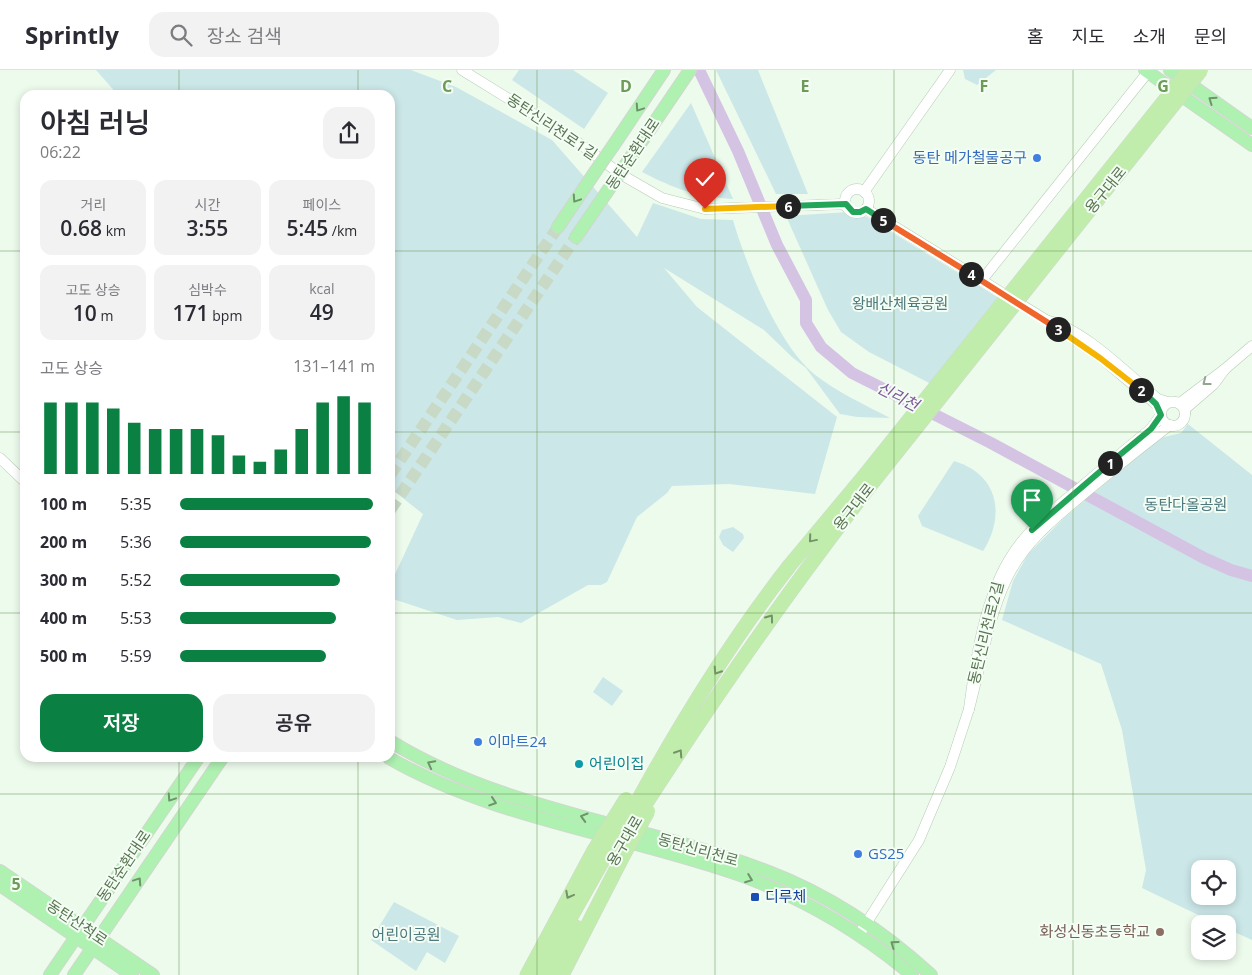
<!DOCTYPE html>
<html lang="ko">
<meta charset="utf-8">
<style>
body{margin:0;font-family:"Open Sans","Noto Sans KR",sans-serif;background:#f2f2f3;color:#2b2b33;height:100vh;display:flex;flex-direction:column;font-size:19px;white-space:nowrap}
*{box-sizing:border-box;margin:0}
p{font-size:16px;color:#7c7c81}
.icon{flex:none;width:28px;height:28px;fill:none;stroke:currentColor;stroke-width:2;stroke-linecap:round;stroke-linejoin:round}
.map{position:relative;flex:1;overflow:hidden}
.sheet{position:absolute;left:20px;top:20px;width:375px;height:672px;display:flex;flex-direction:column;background:#fff;border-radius:15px;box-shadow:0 2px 8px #0003}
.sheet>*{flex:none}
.fabs{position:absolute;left:1191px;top:790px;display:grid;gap:10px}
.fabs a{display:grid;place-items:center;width:45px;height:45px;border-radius:10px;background:#fff;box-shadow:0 2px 8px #0003;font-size:25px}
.pin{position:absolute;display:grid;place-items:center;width:42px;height:42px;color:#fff;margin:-51px -21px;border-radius:50% 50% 50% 0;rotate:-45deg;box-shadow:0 0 5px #0007}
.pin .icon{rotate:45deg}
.km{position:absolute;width:25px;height:25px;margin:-12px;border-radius:50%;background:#222;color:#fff;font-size:14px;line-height:25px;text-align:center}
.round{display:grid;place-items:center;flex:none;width:52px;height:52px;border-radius:15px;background:#f2f2f3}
.headline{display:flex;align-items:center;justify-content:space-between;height:85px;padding:0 20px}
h1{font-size:28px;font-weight:600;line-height:38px}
.stats{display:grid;grid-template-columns:repeat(3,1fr);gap:8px;height:85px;padding:5px 20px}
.stats div{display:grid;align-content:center;border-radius:12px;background:#f2f2f3;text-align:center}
.stats b{font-size:21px;font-weight:600}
.stats small{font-size:14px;font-weight:400}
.stats p{font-size:14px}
.chart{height:140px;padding:10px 20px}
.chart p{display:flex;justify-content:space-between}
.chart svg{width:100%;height:90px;margin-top:5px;stroke:#0b8043;stroke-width:6}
.action{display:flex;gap:10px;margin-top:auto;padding:10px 20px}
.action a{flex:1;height:58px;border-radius:15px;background:#0b8043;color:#fff;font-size:20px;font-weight:600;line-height:58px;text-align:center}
.action a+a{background:#f2f2f3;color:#2b2b33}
ul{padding:0 20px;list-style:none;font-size:16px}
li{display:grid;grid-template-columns:80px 60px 1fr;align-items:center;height:38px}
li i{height:12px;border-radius:6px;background:#0b8043}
header{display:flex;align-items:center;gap:30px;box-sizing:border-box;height:70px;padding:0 25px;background:#fff;border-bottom:1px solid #e1e1e2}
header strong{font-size:24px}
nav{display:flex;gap:28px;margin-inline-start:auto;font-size:18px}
.search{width:350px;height:45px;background:#f2f2f3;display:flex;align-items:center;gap:12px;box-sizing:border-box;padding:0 18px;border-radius:15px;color:#7c7c81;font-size:19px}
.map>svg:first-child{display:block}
.green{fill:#cce7e8;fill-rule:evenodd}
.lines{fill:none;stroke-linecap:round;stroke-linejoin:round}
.river{stroke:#d5c3e3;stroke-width:12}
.major-tunnel{stroke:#c8d9c6;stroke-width:12;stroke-dasharray:12 6;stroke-linecap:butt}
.minor-casing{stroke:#b7ccb4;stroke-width:11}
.major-casing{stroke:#d1d8cf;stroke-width:14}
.highway-casing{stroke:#d1d8cf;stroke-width:15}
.minor{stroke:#fff;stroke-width:10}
.major{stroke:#aef1b1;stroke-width:12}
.highway{stroke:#c1edac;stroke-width:14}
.major-bridge-casing{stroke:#d1d8cf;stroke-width:14;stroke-linecap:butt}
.highway-bridge-casing{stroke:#d1d8cf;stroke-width:15;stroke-linecap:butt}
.major-bridge{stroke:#aef1b1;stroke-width:12}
.highway-bridge{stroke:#c1edac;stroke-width:14}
.oneway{stroke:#6f936a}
.oneway2{stroke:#94a58f}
.oneway3{stroke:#749268}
.split-1-casing{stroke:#fff;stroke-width:10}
.split-2-casing{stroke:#fff;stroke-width:10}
.split-3-casing{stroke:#fff;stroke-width:10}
.split-4-casing{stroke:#fff;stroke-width:10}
.split-5-casing{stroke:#fff;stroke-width:10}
.split-6-casing{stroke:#fff;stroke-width:10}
.split-7-casing{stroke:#fff;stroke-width:10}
.split-1{stroke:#22a559;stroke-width:6}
.split-2{stroke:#22a559;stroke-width:6}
.split-3{stroke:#f5b400;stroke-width:6}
.split-4{stroke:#f0652b;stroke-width:6}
.split-5{stroke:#f0652b;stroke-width:6}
.split-6{stroke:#22a559;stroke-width:6}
.split-7{stroke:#f5b400;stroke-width:6}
.grid{fill:none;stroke:#6e9b58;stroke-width:1;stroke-opacity:0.55}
.shop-dot{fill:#3f7fe0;stroke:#f3fdf4;stroke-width:2}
.culture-dot{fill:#0f9aa8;stroke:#f3fdf4;stroke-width:2}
.transit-dot{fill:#1a4fb4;stroke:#f3fdf4;stroke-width:2}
.education-dot{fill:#8d6e63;stroke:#f3fdf4;stroke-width:2}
.labels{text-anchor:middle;stroke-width:4;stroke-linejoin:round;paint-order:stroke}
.street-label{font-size:15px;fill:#5a7452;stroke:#f3fdf4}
.shop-label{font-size:15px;fill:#366cbe;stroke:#f3fdf4;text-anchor:start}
.park-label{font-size:15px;fill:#4e797e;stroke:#f3fdf4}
.culture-label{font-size:15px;fill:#0d838f;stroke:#f3fdf4;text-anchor:start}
.transit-label{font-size:15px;fill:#164399;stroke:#f3fdf4;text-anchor:start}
.education-label{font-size:15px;fill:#785e54;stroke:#f3fdf4;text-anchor:end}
.water-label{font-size:16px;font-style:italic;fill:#7e5899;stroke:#f3fdf4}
.grid-label{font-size:16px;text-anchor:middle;font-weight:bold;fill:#6e9b58;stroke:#f3fdf4;stroke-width:4;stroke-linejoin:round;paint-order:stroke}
</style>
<header>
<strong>Sprintly</strong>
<div class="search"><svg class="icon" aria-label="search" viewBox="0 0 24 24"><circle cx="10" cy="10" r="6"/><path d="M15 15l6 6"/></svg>장소 검색</div>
<nav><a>홈</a><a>지도</a><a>소개</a><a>문의</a></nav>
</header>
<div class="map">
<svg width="1252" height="905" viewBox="0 0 1252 905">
<rect width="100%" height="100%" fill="#edfbed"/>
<g class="green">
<path d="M96,0H411L456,17L552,70L637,167L653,133L701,149L733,150C746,195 778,274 814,304C837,322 865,335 890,348L857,347L840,344L806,298L792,287L764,260L664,198L697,237L837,347L815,424L729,414L672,416L667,423L637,447L607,512L601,515H588L521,553L498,547L457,550L390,528V515L423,444L390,418V25H118Z"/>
<path d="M519,0H573L608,23L584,59L512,10Z"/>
<path d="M716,0H758L808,124H776Z"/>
<path d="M963,0H996L977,15L965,9Z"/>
<path d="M691,33L733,129C697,127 675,119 642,102Z"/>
<path d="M849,142L867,147L1002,230L937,317L869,282L841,262L828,240L786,146Z"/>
<path d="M1188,354L1252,405V870L1228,859V854H1217L1142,818L1146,800L1122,660L1101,594L1002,550L1013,511L1028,484L1064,448L1160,368L1181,363ZM1200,799H1228V826H1200Z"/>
<path d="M954,391C998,404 1006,445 983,481L922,456L918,446Z"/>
<path d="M733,457L743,464L744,468L733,482L723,475L719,467L722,460Z"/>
<path d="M603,607L623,621L612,636L593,622Z"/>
<path d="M394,832L459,866L445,893L427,882L416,901L371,870Z"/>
</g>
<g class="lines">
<path class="river" d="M699,0L738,81L777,175L806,230V253L821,277L852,303L991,373L1204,488L1231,500L1252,506"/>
<g class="major-tunnel">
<path d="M390,405L558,157"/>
<path d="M390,440L576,167"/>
</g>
<defs>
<g id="minor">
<path d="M462,0L569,66L622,105L662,128L705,139L846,134"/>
<circle cx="857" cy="131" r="12"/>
<path d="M864,122L950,0"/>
<path d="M866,139L1046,250"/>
<path d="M982,210L1148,2"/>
<path d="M1225,299L1252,276"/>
<circle cx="1173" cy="344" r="12"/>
<path d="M1176,332L1180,333L1225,299L1214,314L1185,339V344"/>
<path d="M1161,341L1156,334L1100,287L1046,250C1085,259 1128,305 1158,329L1168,332"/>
<path d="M1161,345L1151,359C1127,378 1104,398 1081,417C1055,439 1026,460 1009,490C984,532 975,592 969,639C980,598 989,545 1007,508C1025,471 1055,448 1086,422C1114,399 1141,377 1170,355"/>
<path d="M0,388L25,412"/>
<path d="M862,860L919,770L950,697L969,639"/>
</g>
<g id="major">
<path d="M1145,0L1252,75"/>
<path d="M1170,0L1252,58"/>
<path d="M613,76L664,0"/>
<path d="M631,87L690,0"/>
<path d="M558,157L595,102"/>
<path d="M576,167L613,113"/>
<path d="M390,671C505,742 644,754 769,802C829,825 884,862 931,905"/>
<path d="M389,688C497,750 626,764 743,806C805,829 861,862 912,905"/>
<path d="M0,801L153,905"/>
<path d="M0,815L132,905"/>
<path d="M50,905L198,688"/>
<path d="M74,905L222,688"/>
</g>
<g id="highway">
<path d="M636,734C681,652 732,569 790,495C815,465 840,435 865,405"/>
<path d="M643,738C715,626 791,517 873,412"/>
<path d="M527,905L593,782"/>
<path d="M538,905L606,785"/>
<path d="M550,905L576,857"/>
<path d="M562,905L624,784"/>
</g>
</defs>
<use href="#minor" class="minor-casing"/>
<use href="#major" class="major-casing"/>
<use href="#highway" class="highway-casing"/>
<use href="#minor" class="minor"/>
<use href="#major" class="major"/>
<use href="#highway" class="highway"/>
<defs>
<g id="major-bridge">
<path d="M595,102L613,76"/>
<path d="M613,113L631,87"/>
</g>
<g id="highway-bridge">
<path d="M865,405L1189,0"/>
<path d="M873,412L1201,0"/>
<path d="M593,782L626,729"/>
<path d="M624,784L648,741"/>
<path d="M606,785L636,734"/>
</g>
</defs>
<use href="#major-bridge" class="major-bridge-casing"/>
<use href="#highway-bridge" class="highway-bridge-casing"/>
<use href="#major-bridge" class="major-bridge"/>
<use href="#highway-bridge" class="highway-bridge"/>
</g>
<defs><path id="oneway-chevron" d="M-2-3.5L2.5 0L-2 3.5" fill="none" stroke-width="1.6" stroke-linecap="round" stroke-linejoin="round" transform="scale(1.25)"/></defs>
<g class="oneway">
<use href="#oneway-chevron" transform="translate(1212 30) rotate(-145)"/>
<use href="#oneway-chevron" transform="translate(639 38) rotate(124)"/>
<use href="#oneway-chevron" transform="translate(576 129) rotate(124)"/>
<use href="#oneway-chevron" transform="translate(431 694) rotate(-152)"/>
<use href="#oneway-chevron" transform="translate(171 728) rotate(124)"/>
<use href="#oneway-chevron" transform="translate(493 732) rotate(18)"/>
<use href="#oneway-chevron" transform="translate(584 747) rotate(-164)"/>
<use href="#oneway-chevron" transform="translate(749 809) rotate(21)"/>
<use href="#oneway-chevron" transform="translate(138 811) rotate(-56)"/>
<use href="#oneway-chevron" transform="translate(894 874) rotate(-144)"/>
</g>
<use class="oneway2" href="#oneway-chevron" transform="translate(1206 312) rotate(142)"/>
<g class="oneway3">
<use href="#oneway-chevron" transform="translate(812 469) rotate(130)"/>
<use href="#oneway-chevron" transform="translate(770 548) rotate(-54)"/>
<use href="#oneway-chevron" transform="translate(717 601) rotate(123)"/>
<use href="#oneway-chevron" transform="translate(679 683) rotate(-57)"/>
<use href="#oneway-chevron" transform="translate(569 825) rotate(118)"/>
</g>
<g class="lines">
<defs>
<path id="split-1" d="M1032,460L1110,393"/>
<path id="split-2" d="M1110,393L1151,359L1161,345L1156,334L1141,320"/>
<path id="split-3" d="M1058,259L1100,288L1141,320"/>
<path id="split-4" d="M971,204L1058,259"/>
<path id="split-5" d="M883,150L971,204"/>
<path id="split-6" d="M788,136L846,134L853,142H860L866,139L883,150"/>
<path id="split-7" d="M705,139L788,136"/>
</defs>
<use href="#split-1" class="split-1-casing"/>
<use href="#split-2" class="split-2-casing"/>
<use href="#split-3" class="split-3-casing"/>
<use href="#split-4" class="split-4-casing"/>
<use href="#split-5" class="split-5-casing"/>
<use href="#split-6" class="split-6-casing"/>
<use href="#split-7" class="split-7-casing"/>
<use href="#split-1" class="split-1"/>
<use href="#split-2" class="split-2"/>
<use href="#split-3" class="split-3"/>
<use href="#split-4" class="split-4"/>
<use href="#split-5" class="split-5"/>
<use href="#split-6" class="split-6"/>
<use href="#split-7" class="split-7"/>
</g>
<path class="grid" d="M179,0V25M358,0V25M537,0V905M715,0V905M894,0V905M1073,0V905M0,181H25M390,181H1252M0,362H25M390,362H1252M0,543H25M390,543H1252M179,688V905M358,688V905M0,724H1252"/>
<g class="shop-dot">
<circle cx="1037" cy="88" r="5"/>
<circle cx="478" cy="672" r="5"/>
<circle cx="858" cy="784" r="5"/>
</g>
<circle class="culture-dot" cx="579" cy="694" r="5"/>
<rect class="transit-dot" x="750" y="822" width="10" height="10" rx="2.5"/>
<circle class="education-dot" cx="1160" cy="862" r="5"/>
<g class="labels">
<g class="street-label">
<text transform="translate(552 57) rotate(34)" y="5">동탄신리천로1길</text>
<text transform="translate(633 84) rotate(-56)" y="5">동탄순환대로</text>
<text transform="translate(1106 120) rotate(-51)" y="5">용구대로</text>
<text transform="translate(854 437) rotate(-52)" y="5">용구대로</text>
<text transform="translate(986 563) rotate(-76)" y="5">동탄신리천로2길</text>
<text transform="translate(625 771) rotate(-60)" y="5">용구대로</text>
<text transform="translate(698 780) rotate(16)" y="5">동탄신리천로</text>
<text transform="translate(124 796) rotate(-56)" y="5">동탄순환대로</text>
<text transform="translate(77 853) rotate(34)" y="5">동탄산척로</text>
</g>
<g class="shop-label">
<text x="1027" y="93" text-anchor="end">동탄 메가철물공구</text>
<text x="488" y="677">이마트24</text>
<text x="868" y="789">GS25</text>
</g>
<g class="park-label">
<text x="900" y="239">왕배산체육공원</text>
<text x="1186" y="440">동탄다올공원</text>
<text x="406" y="870">어린이공원</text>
</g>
<g class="culture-label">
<text x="589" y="699">어린이집</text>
</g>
<g class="transit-label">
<text x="765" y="832">디루체</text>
</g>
<g class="education-label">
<text x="1150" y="867">화성신동초등학교</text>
</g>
<g class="water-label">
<text transform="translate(898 326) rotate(27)" y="6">신리천</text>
</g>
</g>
<g class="grid-label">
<text x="447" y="22">C</text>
<text x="626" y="22">D</text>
<text x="805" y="22">E</text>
<text x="984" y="22">F</text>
<text x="1163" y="22">G</text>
<text x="16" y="820">5</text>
</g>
</svg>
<div class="fabs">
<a><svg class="icon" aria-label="locate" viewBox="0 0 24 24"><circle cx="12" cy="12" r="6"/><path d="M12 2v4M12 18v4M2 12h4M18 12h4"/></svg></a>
<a><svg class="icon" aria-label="layers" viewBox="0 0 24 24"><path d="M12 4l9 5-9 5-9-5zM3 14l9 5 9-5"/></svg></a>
</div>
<div class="pin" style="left:1032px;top:460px;background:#1e9e55"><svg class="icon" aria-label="arrive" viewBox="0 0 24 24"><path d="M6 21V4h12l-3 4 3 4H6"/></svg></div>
<div class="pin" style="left:705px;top:139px;background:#d93025"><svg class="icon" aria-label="check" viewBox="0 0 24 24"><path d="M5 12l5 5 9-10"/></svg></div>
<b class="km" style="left:1110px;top:393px">1</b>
<b class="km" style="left:1141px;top:320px">2</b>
<b class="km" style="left:1058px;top:259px">3</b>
<b class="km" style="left:971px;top:204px">4</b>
<b class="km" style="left:883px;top:150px">5</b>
<b class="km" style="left:788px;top:136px">6</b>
<section class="sheet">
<div class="headline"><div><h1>아침 러닝</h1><p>06:22</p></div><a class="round"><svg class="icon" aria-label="share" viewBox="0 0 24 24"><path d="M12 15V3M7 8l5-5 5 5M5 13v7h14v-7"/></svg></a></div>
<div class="stats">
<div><p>거리</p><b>0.68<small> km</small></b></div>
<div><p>시간</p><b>3:55</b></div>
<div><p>페이스</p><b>5:45<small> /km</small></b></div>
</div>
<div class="stats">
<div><p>고도 상승</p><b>10<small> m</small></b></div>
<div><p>심박수</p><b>171<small> bpm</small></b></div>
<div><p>kcal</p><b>49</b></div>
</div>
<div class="chart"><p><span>고도 상승</span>131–141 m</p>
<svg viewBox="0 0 160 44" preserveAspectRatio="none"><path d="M5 44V9M15 44V9M25 44V9M35 44V12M45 44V19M55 44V22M65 44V22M75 44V22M85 44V25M95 44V35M105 44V38M115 44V32M125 44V22M135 44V9M145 44V6M155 44V9"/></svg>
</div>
<ul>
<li><b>100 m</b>5:35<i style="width:99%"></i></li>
<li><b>200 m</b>5:36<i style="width:98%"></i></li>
<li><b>300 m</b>5:52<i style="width:82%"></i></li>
<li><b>400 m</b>5:53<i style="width:80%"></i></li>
<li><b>500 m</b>5:59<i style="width:75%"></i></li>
</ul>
<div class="action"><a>저장</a><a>공유</a></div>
</section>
</div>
